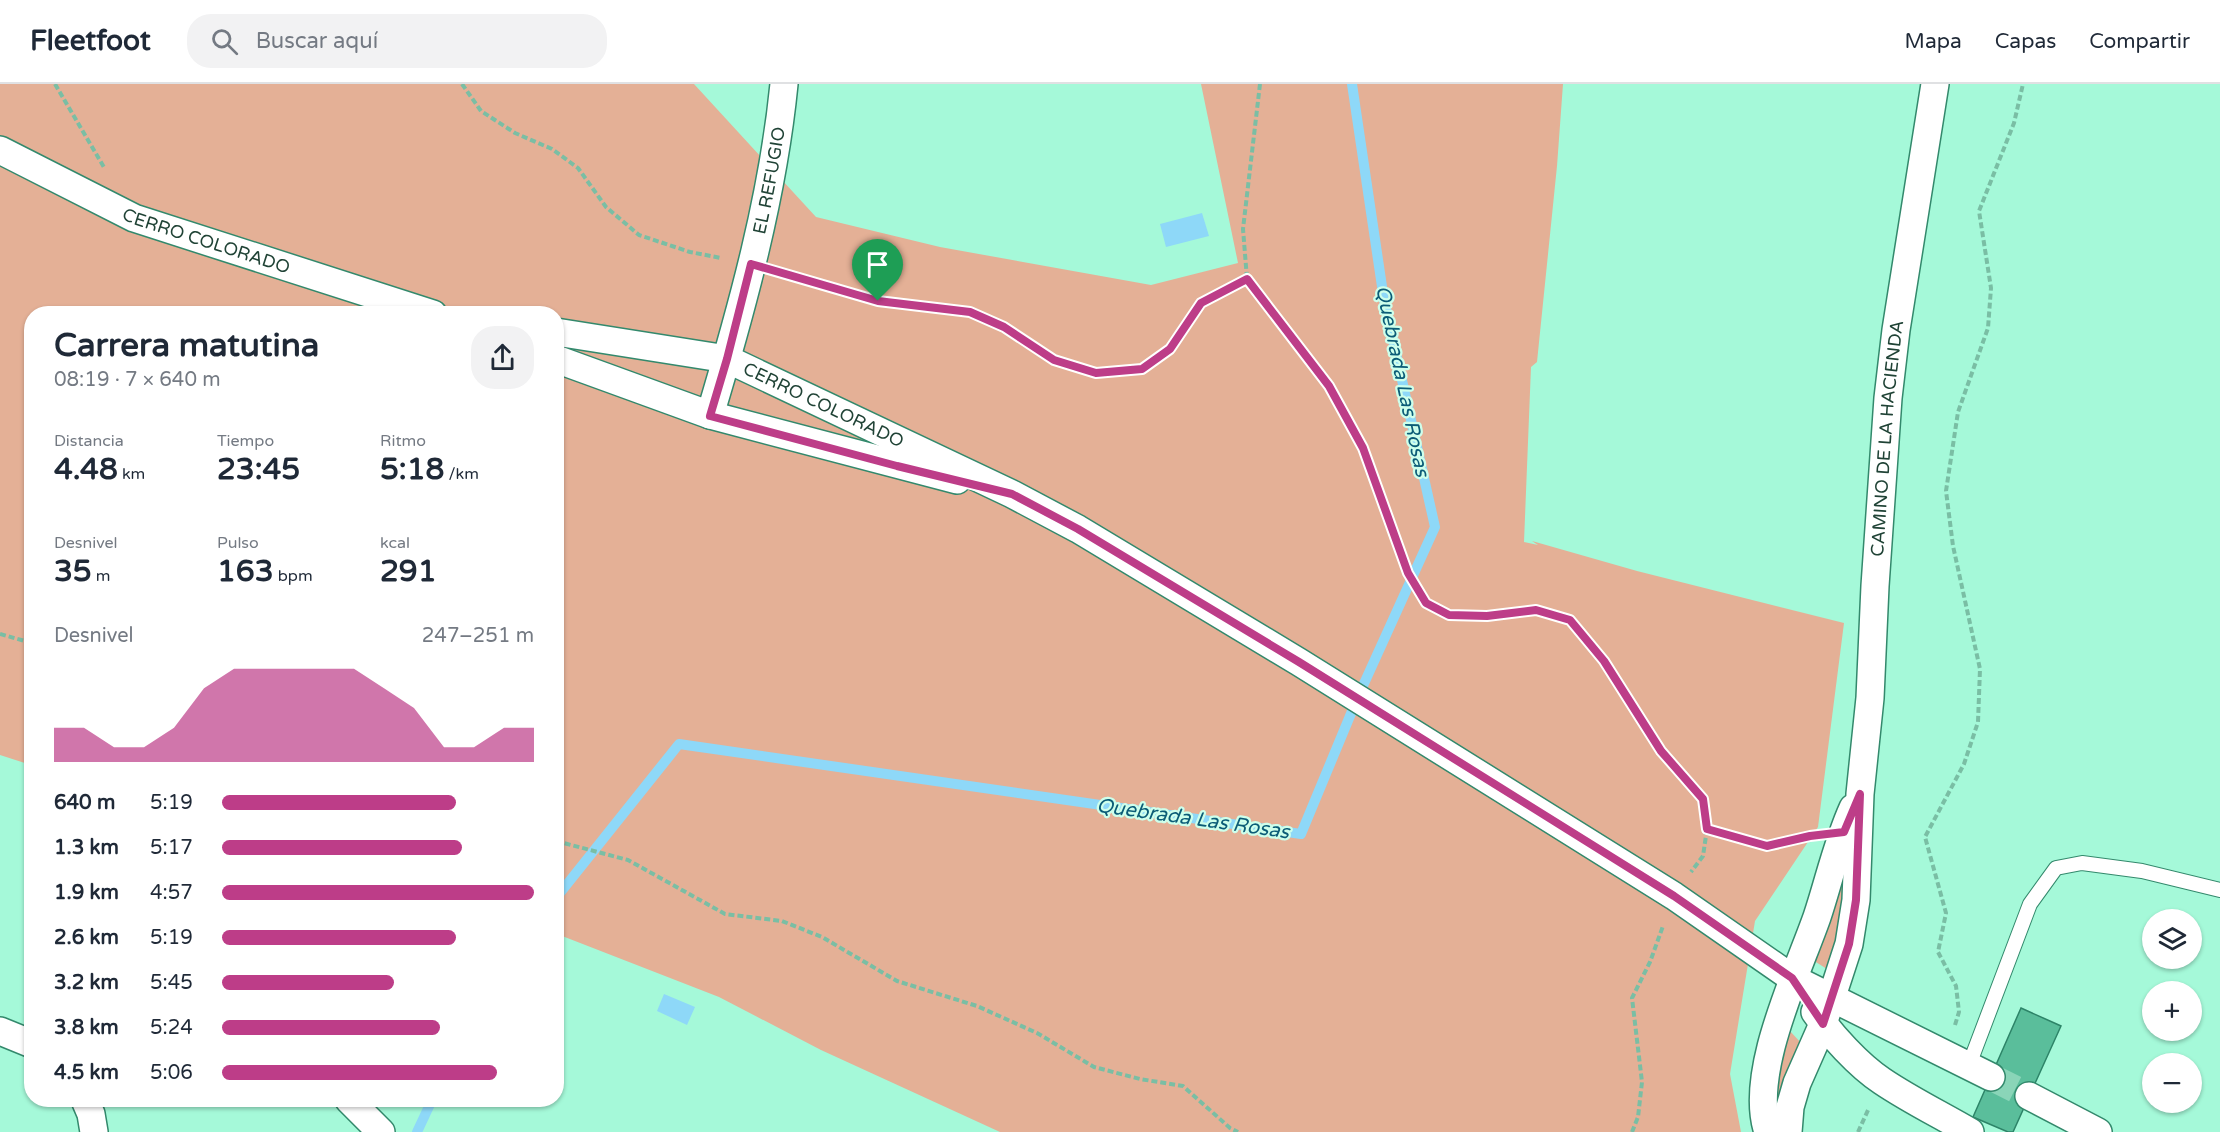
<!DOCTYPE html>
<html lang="es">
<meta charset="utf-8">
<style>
body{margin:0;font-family:"Varela Round",sans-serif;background:#f2f2f3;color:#1f2937;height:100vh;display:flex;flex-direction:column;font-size:22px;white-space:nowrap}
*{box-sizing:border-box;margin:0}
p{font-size:20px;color:#747a83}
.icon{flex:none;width:33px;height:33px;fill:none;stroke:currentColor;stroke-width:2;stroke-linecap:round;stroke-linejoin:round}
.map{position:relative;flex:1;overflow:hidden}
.drawer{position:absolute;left:24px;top:222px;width:540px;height:801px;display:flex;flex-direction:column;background:#fff;border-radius:24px;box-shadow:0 2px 4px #0004}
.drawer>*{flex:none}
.controls{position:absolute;left:2142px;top:825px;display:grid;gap:12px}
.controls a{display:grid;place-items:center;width:60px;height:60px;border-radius:50%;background:#fff;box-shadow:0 2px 4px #0004;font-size:30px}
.pin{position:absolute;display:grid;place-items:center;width:51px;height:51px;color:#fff;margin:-62px -26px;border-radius:50% 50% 50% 0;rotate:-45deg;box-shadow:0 0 6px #0007}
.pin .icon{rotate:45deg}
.round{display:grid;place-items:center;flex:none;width:63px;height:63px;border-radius:24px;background:#f2f2f3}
.summary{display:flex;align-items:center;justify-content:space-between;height:102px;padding:0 30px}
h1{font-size:33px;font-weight:800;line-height:45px}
.metrics{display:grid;grid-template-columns:repeat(3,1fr);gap:9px;height:102px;padding:6px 30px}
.metrics div{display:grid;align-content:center}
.metrics b{font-size:30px;font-weight:800}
.metrics small{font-size:16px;font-weight:400}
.metrics p{font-size:16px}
.chart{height:168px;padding:12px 30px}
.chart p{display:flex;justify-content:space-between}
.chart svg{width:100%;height:108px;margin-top:6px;fill:#bd3d88;opacity:.7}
ul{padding:0 30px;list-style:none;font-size:20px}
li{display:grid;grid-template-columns:96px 72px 1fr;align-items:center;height:45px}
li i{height:15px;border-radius:8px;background:#bd3d88}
header{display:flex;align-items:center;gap:36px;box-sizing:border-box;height:84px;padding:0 30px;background:#fff;border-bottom:2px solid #e0e1e3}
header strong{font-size:28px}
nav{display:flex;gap:33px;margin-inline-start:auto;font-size:21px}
.search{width:420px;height:54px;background:#f2f2f3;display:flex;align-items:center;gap:15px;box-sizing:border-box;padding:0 21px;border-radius:24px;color:#747a83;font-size:22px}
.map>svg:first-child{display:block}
.green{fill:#e4b096}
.water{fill:#8ed8f8}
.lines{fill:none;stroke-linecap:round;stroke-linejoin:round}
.stream{stroke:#8ed8f8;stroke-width:10}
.building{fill:#5abe9b;stroke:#2d8468;stroke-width:1.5}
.street-tunnel{stroke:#8ad5b8;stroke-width:27;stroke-dasharray:27 14;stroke-linecap:butt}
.lane-casing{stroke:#33896c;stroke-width:16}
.street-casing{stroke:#33896c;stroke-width:30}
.path{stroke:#7abea4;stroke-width:4;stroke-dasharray:6 3;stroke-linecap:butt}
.lane{stroke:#fff;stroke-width:14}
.street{stroke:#fff;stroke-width:27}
.route-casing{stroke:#fff;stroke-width:12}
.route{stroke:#bd3d88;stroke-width:8}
.labels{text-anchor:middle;stroke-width:4.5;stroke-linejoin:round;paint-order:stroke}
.street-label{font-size:18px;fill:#204336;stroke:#ceffeb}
.water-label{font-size:20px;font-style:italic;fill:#0b5c77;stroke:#ceffeb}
</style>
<header>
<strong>Fleetfoot</strong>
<div class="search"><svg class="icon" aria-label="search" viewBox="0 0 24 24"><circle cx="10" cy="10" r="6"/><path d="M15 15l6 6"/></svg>Buscar aquí</div>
<nav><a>Mapa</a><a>Capas</a><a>Compartir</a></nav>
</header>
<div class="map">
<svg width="2220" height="1048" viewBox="0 0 2220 1048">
<rect width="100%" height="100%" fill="#a5f9d9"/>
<g class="green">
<path d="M0,0H694L816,133L940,163L1151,201L1238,179L1201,0H1563L1557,82L1537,278L1531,283L1524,458L1538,461L1532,457L1637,487L1844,539L1818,743L1755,837L1730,990L1741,1048H1000L821,966L719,913L557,850L556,230H32L31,681L0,671Z"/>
<path d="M1846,764L1847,804L1838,858L1827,885L1811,875Z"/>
<path d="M1789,946L1802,960L1776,1042L1772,1012Z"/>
</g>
<g class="water">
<path d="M1202,129L1209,152L1166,163L1160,140Z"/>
<path d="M664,910L695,923L687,941L657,927Z"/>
</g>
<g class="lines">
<g class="stream">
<path d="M556,814L679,660L1301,750L1357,615L1435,443L1384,216L1352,0"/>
<path d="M417,1048L432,1016"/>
</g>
</g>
<path class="building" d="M2021,924L2061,942L2013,1048H2008L1973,1033Z"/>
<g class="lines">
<path class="street-tunnel" d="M1991,993L2029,1012"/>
<defs>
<path id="lane" d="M1969,981L2030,820L2056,784L2082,779L2142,787L2220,806"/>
<g id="street">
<path id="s1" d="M0,66L134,134L433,230"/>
<path id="s2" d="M556,248L727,275L1012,410L1078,445L1299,578L1674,812L1792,894L1991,993"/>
<path d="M556,275L710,331L957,396"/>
<path id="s3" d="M710,331C742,224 773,112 784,0"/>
<path d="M1815,928C1831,951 1858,981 1882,997C1910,1016 1941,1031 1970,1048"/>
<path d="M0,947L32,960"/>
<path d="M2029,1012L2098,1048"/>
<path d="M85,1016L91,1030L94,1048"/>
<path d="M349,1016L381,1048"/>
<path d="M1768,1048C1748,990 1797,890 1817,833C1829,797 1837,759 1853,724"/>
<path id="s4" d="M1788,1048L1790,1023L1797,999L1823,940L1849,860L1856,816L1860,710L1870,614L1875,502L1888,314L1896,246L1935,0"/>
</g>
</defs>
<use href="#lane" class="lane-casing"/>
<use href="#street" class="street-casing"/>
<g class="path">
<path d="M55,0L105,85"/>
<path d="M462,0L481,27L515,49L552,65L578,84L606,123L639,151L690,168L721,174"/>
<path d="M1260,0L1243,145L1247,195L1328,302L1363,364L1408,489L1426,519L1449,531L1487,532L1536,526L1570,536L1604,577L1661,667L1703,715L1707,745L1703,772L1691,788"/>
<path d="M781,189L878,217L970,228L1004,243L1054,276L1096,289L1142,285L1170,265L1201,219L1247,195"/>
<path d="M0,550L32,559"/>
<path d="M1707,745L1767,762L1811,752"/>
<path d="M556,757L628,776L725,830L782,837L822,853L897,897L977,922L1037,949L1094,983L1140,995L1183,1002L1230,1044L1238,1048"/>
<path d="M1955,941L1959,928L1956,902L1938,868L1946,829L1925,753L1964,680L1978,638L1980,585L1953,462L1946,407L1958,328L1988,244L1991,204L1979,127L2014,39L2023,0"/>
<path d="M1632,1048L1638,1033L1642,998L1632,914L1650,878L1663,842"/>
<path d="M1858,1048L1869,1024"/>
</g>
<use href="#lane" class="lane"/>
<use href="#street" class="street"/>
</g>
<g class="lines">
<defs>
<path id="route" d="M751,180L878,217L970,228L1004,243L1054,276L1096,289L1142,285L1170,265L1201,219L1247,195L1329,302L1363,364L1408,489L1426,519L1449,531L1487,532L1536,526L1570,536L1604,577L1661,667L1703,715L1707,745L1767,762L1810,752L1844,748L1860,710L1856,816L1849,860L1823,940L1792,894L1674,812L1299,578L1078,445L1012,410L897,382L710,332L727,275Z"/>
</defs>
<use href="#route" class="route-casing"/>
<use href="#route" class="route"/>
</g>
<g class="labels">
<g class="street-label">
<text dy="6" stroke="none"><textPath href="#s3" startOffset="242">EL REFUGIO</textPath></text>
<text dy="6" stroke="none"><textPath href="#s1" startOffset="226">CERRO COLORADO</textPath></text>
<text dy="6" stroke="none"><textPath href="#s2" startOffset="280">CERRO COLORADO</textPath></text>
<text dy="6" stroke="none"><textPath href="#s4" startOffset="706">CAMINO DE LA HACIENDA</textPath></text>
</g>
<g class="water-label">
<text transform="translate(1403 297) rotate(78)" y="7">Quebrada Las Rosas</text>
<text transform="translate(1193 734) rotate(8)" y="7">Quebrada Las Rosas</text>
</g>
</g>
</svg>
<div class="controls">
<a><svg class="icon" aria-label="layers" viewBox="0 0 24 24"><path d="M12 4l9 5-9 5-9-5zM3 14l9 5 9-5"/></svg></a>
<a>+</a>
<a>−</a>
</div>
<div class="pin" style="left:878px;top:217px;background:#1e9e55"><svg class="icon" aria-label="arrive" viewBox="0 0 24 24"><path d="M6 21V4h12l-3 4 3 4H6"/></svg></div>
<section class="drawer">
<div class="summary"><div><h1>Carrera matutina</h1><p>08:19 · 7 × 640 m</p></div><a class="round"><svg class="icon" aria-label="share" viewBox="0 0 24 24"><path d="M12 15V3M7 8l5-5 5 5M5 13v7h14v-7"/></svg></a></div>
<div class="metrics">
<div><p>Distancia</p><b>4.48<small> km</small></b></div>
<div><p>Tiempo</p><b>23:45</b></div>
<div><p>Ritmo</p><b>5:18<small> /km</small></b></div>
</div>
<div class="metrics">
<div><p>Desnivel</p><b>35<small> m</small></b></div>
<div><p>Pulso</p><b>163<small> bpm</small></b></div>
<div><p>kcal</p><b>291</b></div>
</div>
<div class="chart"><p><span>Desnivel</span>247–251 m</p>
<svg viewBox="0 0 160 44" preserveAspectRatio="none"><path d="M0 44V30L10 30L20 38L30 38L40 30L50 14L60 6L70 6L80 6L90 6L100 6L110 14L120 22L130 38L140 38L150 30L160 30V44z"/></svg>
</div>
<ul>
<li><b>640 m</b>5:19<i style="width:75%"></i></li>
<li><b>1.3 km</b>5:17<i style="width:77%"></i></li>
<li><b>1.9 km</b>4:57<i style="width:100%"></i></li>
<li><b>2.6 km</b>5:19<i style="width:75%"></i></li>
<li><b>3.2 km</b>5:45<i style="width:55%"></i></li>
<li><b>3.8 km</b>5:24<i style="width:70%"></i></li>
<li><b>4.5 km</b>5:06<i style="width:88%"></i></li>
</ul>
</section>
</div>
